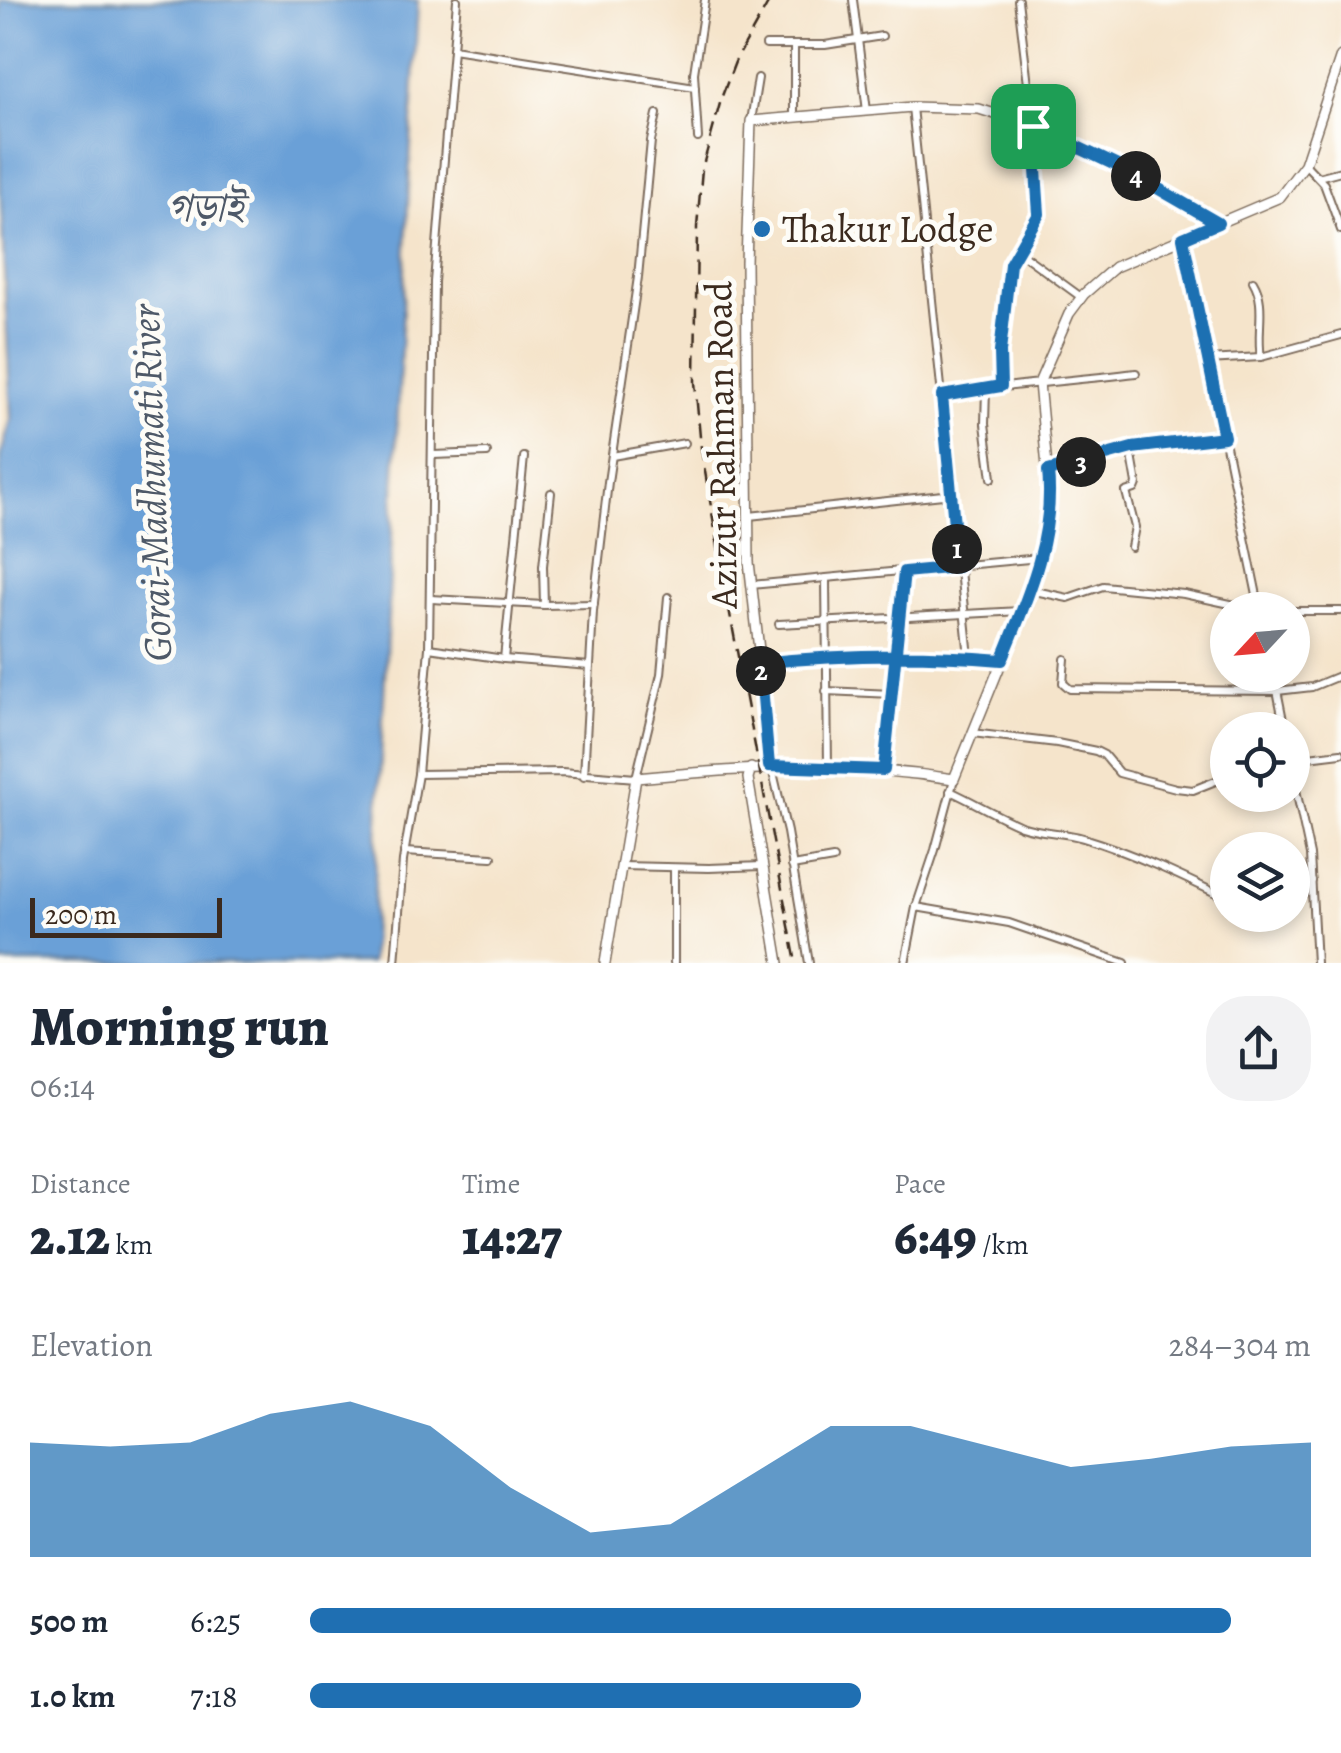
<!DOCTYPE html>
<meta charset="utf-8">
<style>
body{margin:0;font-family:Alegreya,"Noto Serif Bengali",serif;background:#f2f2f3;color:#1f2937;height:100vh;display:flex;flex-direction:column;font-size:38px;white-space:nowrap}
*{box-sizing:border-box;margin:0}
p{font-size:32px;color:#747a83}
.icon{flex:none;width:55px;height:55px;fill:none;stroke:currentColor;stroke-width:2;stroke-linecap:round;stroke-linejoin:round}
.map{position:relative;height:963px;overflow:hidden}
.sheet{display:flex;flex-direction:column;background:#fff;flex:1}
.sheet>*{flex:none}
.needle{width:65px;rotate:244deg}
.buttons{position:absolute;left:1210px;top:592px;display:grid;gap:20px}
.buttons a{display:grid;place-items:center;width:100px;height:100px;border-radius:50%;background:#fff;box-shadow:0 5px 15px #0003;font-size:50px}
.scale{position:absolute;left:30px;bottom:25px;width:192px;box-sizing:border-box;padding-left:10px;border:5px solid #3b2a1e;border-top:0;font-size:28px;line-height:35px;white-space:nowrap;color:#3b2a1e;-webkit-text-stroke:8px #fdfcf7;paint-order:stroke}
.pin{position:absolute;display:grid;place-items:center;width:85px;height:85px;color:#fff;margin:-42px;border-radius:20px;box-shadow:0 5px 15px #0006}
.km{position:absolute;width:50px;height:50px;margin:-25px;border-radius:50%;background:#222;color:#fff;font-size:28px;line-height:50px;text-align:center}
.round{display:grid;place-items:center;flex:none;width:105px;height:105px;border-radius:40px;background:#f2f2f3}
.headline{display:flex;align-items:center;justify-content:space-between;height:170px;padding:0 30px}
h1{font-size:55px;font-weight:800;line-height:75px}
.metrics{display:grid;grid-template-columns:repeat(3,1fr);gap:15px;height:170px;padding:10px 30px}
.metrics div{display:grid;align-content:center}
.metrics b{font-size:50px;font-weight:800}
.metrics small{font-size:28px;font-weight:400}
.metrics p{font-size:28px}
.chart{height:280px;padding:20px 30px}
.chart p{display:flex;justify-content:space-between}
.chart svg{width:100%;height:180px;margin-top:10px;fill:#1f6fb2;opacity:.7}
ul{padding:0 30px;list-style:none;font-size:32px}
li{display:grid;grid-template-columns:160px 120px 1fr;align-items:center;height:75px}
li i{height:25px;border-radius:12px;background:#1f6fb2}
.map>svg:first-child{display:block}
.water{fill:#6aa0d7;stroke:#52657a;stroke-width:2.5}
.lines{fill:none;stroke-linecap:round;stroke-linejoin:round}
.street-casing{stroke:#7c6b5b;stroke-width:10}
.secondary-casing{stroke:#7c6b5b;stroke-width:12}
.street{stroke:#fff;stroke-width:6}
.secondary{stroke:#fff;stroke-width:9}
.rail{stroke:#3b2a1e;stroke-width:2.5;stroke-dasharray:15 8;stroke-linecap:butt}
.route-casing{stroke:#fff;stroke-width:20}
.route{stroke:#1f6fb2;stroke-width:12}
.poi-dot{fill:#1f6fb2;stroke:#fdfcf7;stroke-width:4}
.labels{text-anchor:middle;stroke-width:10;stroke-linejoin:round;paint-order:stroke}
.poi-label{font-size:38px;fill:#3b2a1e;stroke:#fdfcf7;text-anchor:start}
.street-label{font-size:38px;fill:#3b2a1e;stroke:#fdfcf7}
.water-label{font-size:40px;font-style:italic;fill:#4e5968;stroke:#fdfcf7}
</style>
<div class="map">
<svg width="1341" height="963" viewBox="0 0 1341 963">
<rect width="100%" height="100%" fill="#fdfcf7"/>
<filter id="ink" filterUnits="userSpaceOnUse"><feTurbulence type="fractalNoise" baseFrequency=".01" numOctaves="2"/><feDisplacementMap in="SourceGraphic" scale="20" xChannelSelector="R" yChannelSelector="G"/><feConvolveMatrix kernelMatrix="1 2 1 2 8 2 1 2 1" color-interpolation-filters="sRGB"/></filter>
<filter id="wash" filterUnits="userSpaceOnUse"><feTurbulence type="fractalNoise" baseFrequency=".0048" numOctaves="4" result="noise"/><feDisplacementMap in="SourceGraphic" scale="40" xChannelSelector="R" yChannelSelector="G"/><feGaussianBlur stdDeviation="2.25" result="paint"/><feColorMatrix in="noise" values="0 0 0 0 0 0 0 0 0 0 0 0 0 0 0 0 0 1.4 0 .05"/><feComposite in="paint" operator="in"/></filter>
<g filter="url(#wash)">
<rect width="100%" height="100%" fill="#f5e4cb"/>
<path class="water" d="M0,0H418L371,963H0V457L11,419L0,182Z"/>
</g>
<g filter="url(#ink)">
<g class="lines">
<defs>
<g id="street">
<path d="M853,0L867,111"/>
<path d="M766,45H825L882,36"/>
<path d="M794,47V118"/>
<path d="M453,49L695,87"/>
<path d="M912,107L969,657"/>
<path d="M751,121L758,78"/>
<path d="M698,138L694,73L705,0"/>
<path d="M1305,164L1324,184L1341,230"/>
<path d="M1318,177L1341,171"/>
<path d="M1183,238L1260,610"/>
<path d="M1018,251L1081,297"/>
<path d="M1253,281C1267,304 1256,331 1261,357"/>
<path d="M1207,360L1261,357L1341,335"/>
<path d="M1001,386L1000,352L1010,265L1039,213L1033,126L1018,0"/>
<path d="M986,388L985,424L992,478"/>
<path d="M942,395C1007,385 1071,381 1136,373"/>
<path d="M1131,450L1137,484L1135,489L1126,492L1135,527L1131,547"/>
<path d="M433,455L487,453"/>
<path d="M612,456L685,443"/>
<path d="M1048,471L1133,448L1224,437"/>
<path d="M749,516L952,494"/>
<path d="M826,579L828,767"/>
<path d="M751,585L1040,558"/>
<path d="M1030,590L1068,598L1103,586L1184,594L1258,610"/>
<path d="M431,599L544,605L594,604"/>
<path d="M544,605L543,566L551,493"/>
<path d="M1292,611H1341"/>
<path d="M779,624L1021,611"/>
<path d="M429,648L504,659L590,666"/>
<path d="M504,659L524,457"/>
<path d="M1065,659L1063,683L1070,689L1277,691L1312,687L1341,675"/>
<path d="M760,663L826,655L1003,660"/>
<path d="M1274,675L1285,730"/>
<path d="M826,691L892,694"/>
<path d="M972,733L1057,743L1096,751L1104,755L1119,773L1176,788L1193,790L1228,776"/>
<path d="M1292,759L1341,753"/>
<path d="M772,768L787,832L809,963"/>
<path d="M884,770L903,572"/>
<path d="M1292,771L1310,855L1316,963"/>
<path d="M418,774L562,772L636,778L661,674L668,597"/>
<path d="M584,776L593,611L608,482L638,277L651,141L657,114"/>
<path d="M950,791C974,802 997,816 1021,826C1041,833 1063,832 1083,838C1133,853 1181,876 1228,899"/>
<path d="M404,852L492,857"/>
<path d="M621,866L709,868L762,866"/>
<path d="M792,866L833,859"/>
<path d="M674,868V963"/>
<path d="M1292,886L1312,881"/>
<path d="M916,907L1009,923L1125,963"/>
<path d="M395,963L403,861L418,774L429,648L434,282L457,0"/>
<path d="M905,963L916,907L935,850L954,779"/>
</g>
<g id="secondary">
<path d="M769,766L770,747L749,562L746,262L751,121L912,107L979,109L1033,126L1126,170L1219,223"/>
<path d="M751,768L748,778L779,963"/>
<path d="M605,963L636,778C746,767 845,762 954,779L1038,572L1049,488L1039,383L1069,314L1084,294L1115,267L1280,197L1305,164L1341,56"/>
</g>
</defs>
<use href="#street" class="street-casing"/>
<use href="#secondary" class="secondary-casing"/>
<use href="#street" class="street"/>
<use href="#secondary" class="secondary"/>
<path class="rail" d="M770,0L735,62L722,96L702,169L697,227L695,382L701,448L723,577L796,963"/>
</g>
</g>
<g class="lines" filter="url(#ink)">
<defs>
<path id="route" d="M1033,126L1039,214L1010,264L1000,352L1001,386L942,396L958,567L904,572L884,770L769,766L760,663C841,654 922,653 1002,660C1027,599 1055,538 1048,471L1132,448L1224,437L1183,238L1218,223L1126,170L1033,126"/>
</defs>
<use href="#route" class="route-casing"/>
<use href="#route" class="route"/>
</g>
<circle class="poi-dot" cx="762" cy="229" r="10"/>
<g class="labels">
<g class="poi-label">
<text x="782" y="242">Thakur Lodge</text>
</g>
<g class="street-label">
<text transform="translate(721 445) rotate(-91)" y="13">Azizur Rahman Road</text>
</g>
<g class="water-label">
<text x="205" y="221">গড়াই</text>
<text transform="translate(151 483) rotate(-92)" y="14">Gorai-Madhumati River</text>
</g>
</g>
</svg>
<div class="buttons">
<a><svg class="needle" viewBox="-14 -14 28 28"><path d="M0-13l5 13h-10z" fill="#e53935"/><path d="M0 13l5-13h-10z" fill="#747a83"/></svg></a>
<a><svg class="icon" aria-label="locate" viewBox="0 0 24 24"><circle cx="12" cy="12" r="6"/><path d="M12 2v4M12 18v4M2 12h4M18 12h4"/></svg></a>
<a><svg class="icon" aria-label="layers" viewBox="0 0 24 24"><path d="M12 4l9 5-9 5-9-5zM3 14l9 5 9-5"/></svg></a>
</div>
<div class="scale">200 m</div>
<div class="pin" style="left:1033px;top:126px;background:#1e9e55"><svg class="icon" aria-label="arrive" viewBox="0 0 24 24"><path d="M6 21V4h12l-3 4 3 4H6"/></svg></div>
<b class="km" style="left:957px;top:549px">1</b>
<b class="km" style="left:761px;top:671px">2</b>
<b class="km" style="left:1081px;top:462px">3</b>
<b class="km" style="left:1136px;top:176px">4</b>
</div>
<section class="sheet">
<div class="headline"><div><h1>Morning run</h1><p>06:14</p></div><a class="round"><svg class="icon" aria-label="share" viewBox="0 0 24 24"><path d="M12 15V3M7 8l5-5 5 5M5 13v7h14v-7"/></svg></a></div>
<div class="metrics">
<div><p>Distance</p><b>2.12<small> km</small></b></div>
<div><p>Time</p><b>14:27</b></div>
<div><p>Pace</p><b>6:49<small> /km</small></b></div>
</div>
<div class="chart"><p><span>Elevation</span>284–304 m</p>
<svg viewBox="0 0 160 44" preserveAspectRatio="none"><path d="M0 44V16L10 17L20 16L30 9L40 6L50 12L60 27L70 38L80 36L90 24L100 12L110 12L120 17L130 22L140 20L150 17L160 16V44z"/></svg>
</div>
<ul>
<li><b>500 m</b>6:25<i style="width:92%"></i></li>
<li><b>1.0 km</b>7:18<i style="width:55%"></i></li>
</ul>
</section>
